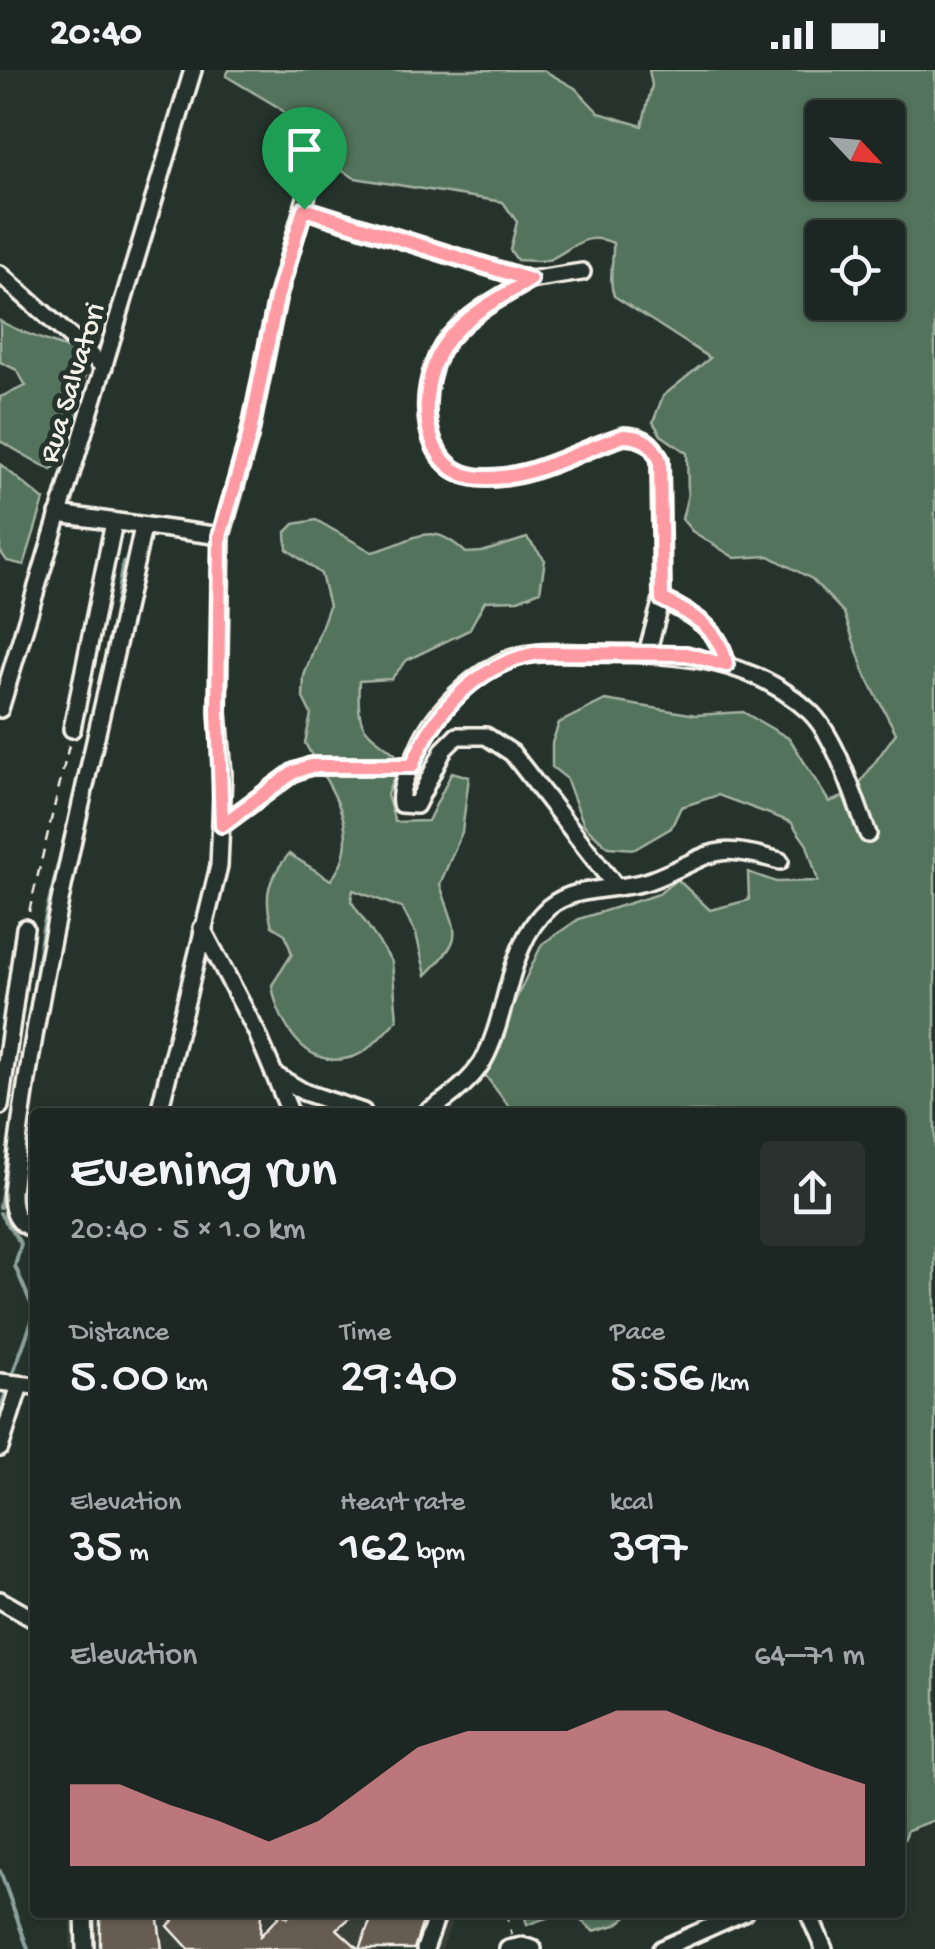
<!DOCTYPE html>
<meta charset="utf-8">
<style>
body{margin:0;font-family:"Gochi Hand",sans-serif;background:#29322f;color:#f1f3f6;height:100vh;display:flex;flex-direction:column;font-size:38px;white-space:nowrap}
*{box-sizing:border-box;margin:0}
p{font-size:32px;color:#a0a5a5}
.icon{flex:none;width:55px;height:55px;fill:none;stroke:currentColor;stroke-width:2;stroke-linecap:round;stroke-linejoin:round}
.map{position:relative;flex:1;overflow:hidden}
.side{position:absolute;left:30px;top:1038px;width:875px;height:810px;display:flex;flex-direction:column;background:#1c2622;border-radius:10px;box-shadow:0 2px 8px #0004,0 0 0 2px #3a4340}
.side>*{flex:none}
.needle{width:65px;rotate:116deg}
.buttons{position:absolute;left:805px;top:30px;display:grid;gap:20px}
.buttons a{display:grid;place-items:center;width:100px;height:100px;border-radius:10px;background:#1c2622;box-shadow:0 2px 8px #0004,0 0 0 2px #3a4340;font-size:50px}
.pin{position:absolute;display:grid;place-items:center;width:85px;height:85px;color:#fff;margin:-102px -42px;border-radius:50% 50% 50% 0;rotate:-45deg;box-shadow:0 0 10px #0007}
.pin .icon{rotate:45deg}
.round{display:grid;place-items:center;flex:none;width:105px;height:105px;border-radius:10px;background:#29322f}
.headline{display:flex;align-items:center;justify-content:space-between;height:170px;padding:0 40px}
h1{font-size:55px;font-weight:600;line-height:75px}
.metrics{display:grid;grid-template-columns:repeat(3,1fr);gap:15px;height:170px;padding:10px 40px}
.metrics div{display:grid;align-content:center}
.metrics b{font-size:50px;font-weight:600}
.metrics small{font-size:28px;font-weight:400}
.metrics p{font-size:28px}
.chart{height:280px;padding:20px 40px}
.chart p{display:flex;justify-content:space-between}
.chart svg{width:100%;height:180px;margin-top:10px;fill:#ff9aa2;opacity:.7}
.status{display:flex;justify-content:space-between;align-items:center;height:70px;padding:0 50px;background:#1c2622;direction:ltr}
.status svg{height:28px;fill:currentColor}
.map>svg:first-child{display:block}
.built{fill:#393f38}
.green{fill:#53735c;stroke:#a4b2a2;stroke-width:2.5;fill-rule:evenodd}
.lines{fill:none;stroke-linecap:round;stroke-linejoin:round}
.stream{stroke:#8da29d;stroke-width:4}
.building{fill:#665c51;stroke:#f4f1e8;stroke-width:2.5}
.minor-casing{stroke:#f4f1e8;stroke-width:22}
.path{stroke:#f4f1e8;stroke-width:2.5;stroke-dasharray:10 8;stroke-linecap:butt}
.minor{stroke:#26332d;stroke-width:15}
.route-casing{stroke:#fff;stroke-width:20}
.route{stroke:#ff9aa2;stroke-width:12}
.labels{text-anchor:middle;stroke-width:10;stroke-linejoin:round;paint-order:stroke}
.street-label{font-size:30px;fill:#f4f1e8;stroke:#26332d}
</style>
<div class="status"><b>20:40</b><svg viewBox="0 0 49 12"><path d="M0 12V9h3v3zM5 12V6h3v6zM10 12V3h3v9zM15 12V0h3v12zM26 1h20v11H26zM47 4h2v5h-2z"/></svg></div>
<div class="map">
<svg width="935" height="1879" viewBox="0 0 935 1879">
<rect width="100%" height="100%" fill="#26332d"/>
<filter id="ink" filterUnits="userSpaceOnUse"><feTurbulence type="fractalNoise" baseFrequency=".01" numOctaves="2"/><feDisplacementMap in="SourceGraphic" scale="20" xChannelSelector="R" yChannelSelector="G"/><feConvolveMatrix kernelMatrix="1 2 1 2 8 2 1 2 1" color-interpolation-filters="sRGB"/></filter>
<g filter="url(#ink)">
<path class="built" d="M71,1843H455L442,1879H70Z"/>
<g class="green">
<path d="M229,0H543L575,18L599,43L642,56L652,15L649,0H935V1750L908,1760L900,1780V1042H513L482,1001L542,874L579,849L659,824L677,809L710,840L749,830L748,802L776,812L818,811L807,775L791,752L718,725L681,737L671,758L635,779L608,777L584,755L566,708L552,697V673L559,653L605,630L696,645L743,642L790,669L829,732L852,724L896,663L865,604L844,543L812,509L769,486L735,488L692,461L682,449L688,424L687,383L661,365L653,352L663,326L710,288L614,226C608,210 614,191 613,173C585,161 575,177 551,189C541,193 528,190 517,190L510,180L517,152L503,132L355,108L327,92L306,60L278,37L226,6ZM822,48H888V112H822ZM822,168H888V232H822Z"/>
<path d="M0,251C26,266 54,272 82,284C92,315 76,380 51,400L0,371V327L26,316L17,300L0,292Z"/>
<path d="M0,394L44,430L24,495L7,491L0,481Z"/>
<path d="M316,450L372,482C416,472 428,447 466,483L482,482L527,468L545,490L540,521L518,530L485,531L469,560L407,590L391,609L359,611C356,665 365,658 401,689L387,725L395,752L428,751L452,702L469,707L462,762L440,814C455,864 468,864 426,905L416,864L402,838L353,820L351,831L392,892L397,950C386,960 370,981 355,986C308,1003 278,955 272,915L292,884L285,864L272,856C263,824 268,809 289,784L331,810C368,763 328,716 305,673L311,644L303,628L304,606L329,536L321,504L287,479L286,462L294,454Z"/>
<path d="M524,1843V1842L631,1843L616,1855L593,1861C571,1838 554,1845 527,1855Z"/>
</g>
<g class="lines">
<g class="stream">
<path d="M107,586L123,492"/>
<path d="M0,1137L43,858L88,668"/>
<path d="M0,1143L21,1174L15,1196L35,1243L13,1303"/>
<path d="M0,1338L5,1325"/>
<path d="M0,1801L28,1879"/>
</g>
</g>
<g class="building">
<path d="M100,1842H157L162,1879H100Z"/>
<path d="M181,1842H261L260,1866L282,1843L287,1848L293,1842H357L337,1859L359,1879H189L168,1856Z"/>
<path d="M374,1842H426L414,1879H359Z"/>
</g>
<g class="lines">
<defs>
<g id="minor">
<path d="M304,139L530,210L582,202"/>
<path d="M0,204L104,297"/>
<path d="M530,210C501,227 471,242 449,268C415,309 415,407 485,408C533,409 579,380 624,366C644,367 652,372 660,390L662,529C691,544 721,559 726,595"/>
<path d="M58,444L221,466"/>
<path d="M647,583L662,529"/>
<path d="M0,639L193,0"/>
<path d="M72,659L114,452"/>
<path d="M222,755L294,702L311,696H412"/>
<path d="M616,817L512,683L486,666H457L444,679L416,735L401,734C398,716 412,695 419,677C434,641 474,603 510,589C534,580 561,583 586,583C666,583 746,583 809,641C837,667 854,729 868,764"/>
<path d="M202,858L257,963L290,1042"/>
<path d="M275,1005L304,1022L363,1042"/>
<path d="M0,1036L25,858"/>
<path d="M159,1042L219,796L223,704L218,642L221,466L249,367L277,229L310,114"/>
<path d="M427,1042C448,1029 470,1013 483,991C509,945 507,873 549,837C577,814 619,822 651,810C714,786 708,770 780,791"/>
<path d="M35,1159C16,1155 12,1141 12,1123C36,898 96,678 143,457"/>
<path d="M0,1312L35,1316"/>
<path d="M0,1378L20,1315"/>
<path d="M0,1530L35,1550"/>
<path d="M84,1842L85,1879"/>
<path d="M808,1842L824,1879"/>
<path d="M425,1879L438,1842"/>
<path d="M508,1879L522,1876L533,1879"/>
<path d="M661,1879L744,1842"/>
</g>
</defs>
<use href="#minor" class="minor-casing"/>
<g class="path">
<path d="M29,842L69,675"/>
<path d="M30,1174L35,1204"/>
<path d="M506,1842L512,1865"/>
</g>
<use href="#minor" class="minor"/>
</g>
</g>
<g class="lines" filter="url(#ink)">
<defs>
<path id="route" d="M304,139L530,210C501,227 471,242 449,268C415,309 415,408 485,408C533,409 579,380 624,366C643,367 652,372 660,390L662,529C691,544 721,559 726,595L686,584L538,583C477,594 434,641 412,696H311L294,702L222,755L218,642L220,466L249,367L277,228Z"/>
</defs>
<use href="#route" class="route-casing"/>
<use href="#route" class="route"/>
</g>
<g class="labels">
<g class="street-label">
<text transform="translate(70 312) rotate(-73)" y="10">Rua Salvatori</text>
</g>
</g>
</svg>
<div class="buttons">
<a><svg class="needle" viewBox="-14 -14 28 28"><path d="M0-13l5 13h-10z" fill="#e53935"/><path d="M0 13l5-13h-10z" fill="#a0a5a5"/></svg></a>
<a><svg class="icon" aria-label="locate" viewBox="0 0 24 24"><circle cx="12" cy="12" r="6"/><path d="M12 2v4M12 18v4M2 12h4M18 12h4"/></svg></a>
</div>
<div class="pin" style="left:304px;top:139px;background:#1e9e55"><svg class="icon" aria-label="arrive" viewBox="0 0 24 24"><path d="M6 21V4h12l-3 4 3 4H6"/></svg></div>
<section class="side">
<div class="headline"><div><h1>Evening run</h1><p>20:40 · 5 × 1.0 km</p></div><a class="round"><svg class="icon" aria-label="share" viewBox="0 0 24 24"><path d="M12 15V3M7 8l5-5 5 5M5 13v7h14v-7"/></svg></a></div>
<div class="metrics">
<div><p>Distance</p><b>5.00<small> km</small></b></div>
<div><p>Time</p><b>29:40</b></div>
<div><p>Pace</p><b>5:56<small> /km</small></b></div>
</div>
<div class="metrics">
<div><p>Elevation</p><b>35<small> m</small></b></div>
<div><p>Heart rate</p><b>162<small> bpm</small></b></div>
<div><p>kcal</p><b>397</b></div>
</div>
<div class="chart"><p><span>Elevation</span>64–71 m</p>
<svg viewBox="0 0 160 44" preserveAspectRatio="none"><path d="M0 44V24L10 24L20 29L30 33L40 38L50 33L60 24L70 15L80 11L90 11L100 11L110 6L120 6L130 11L140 15L150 20L160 24V44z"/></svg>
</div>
</section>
</div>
